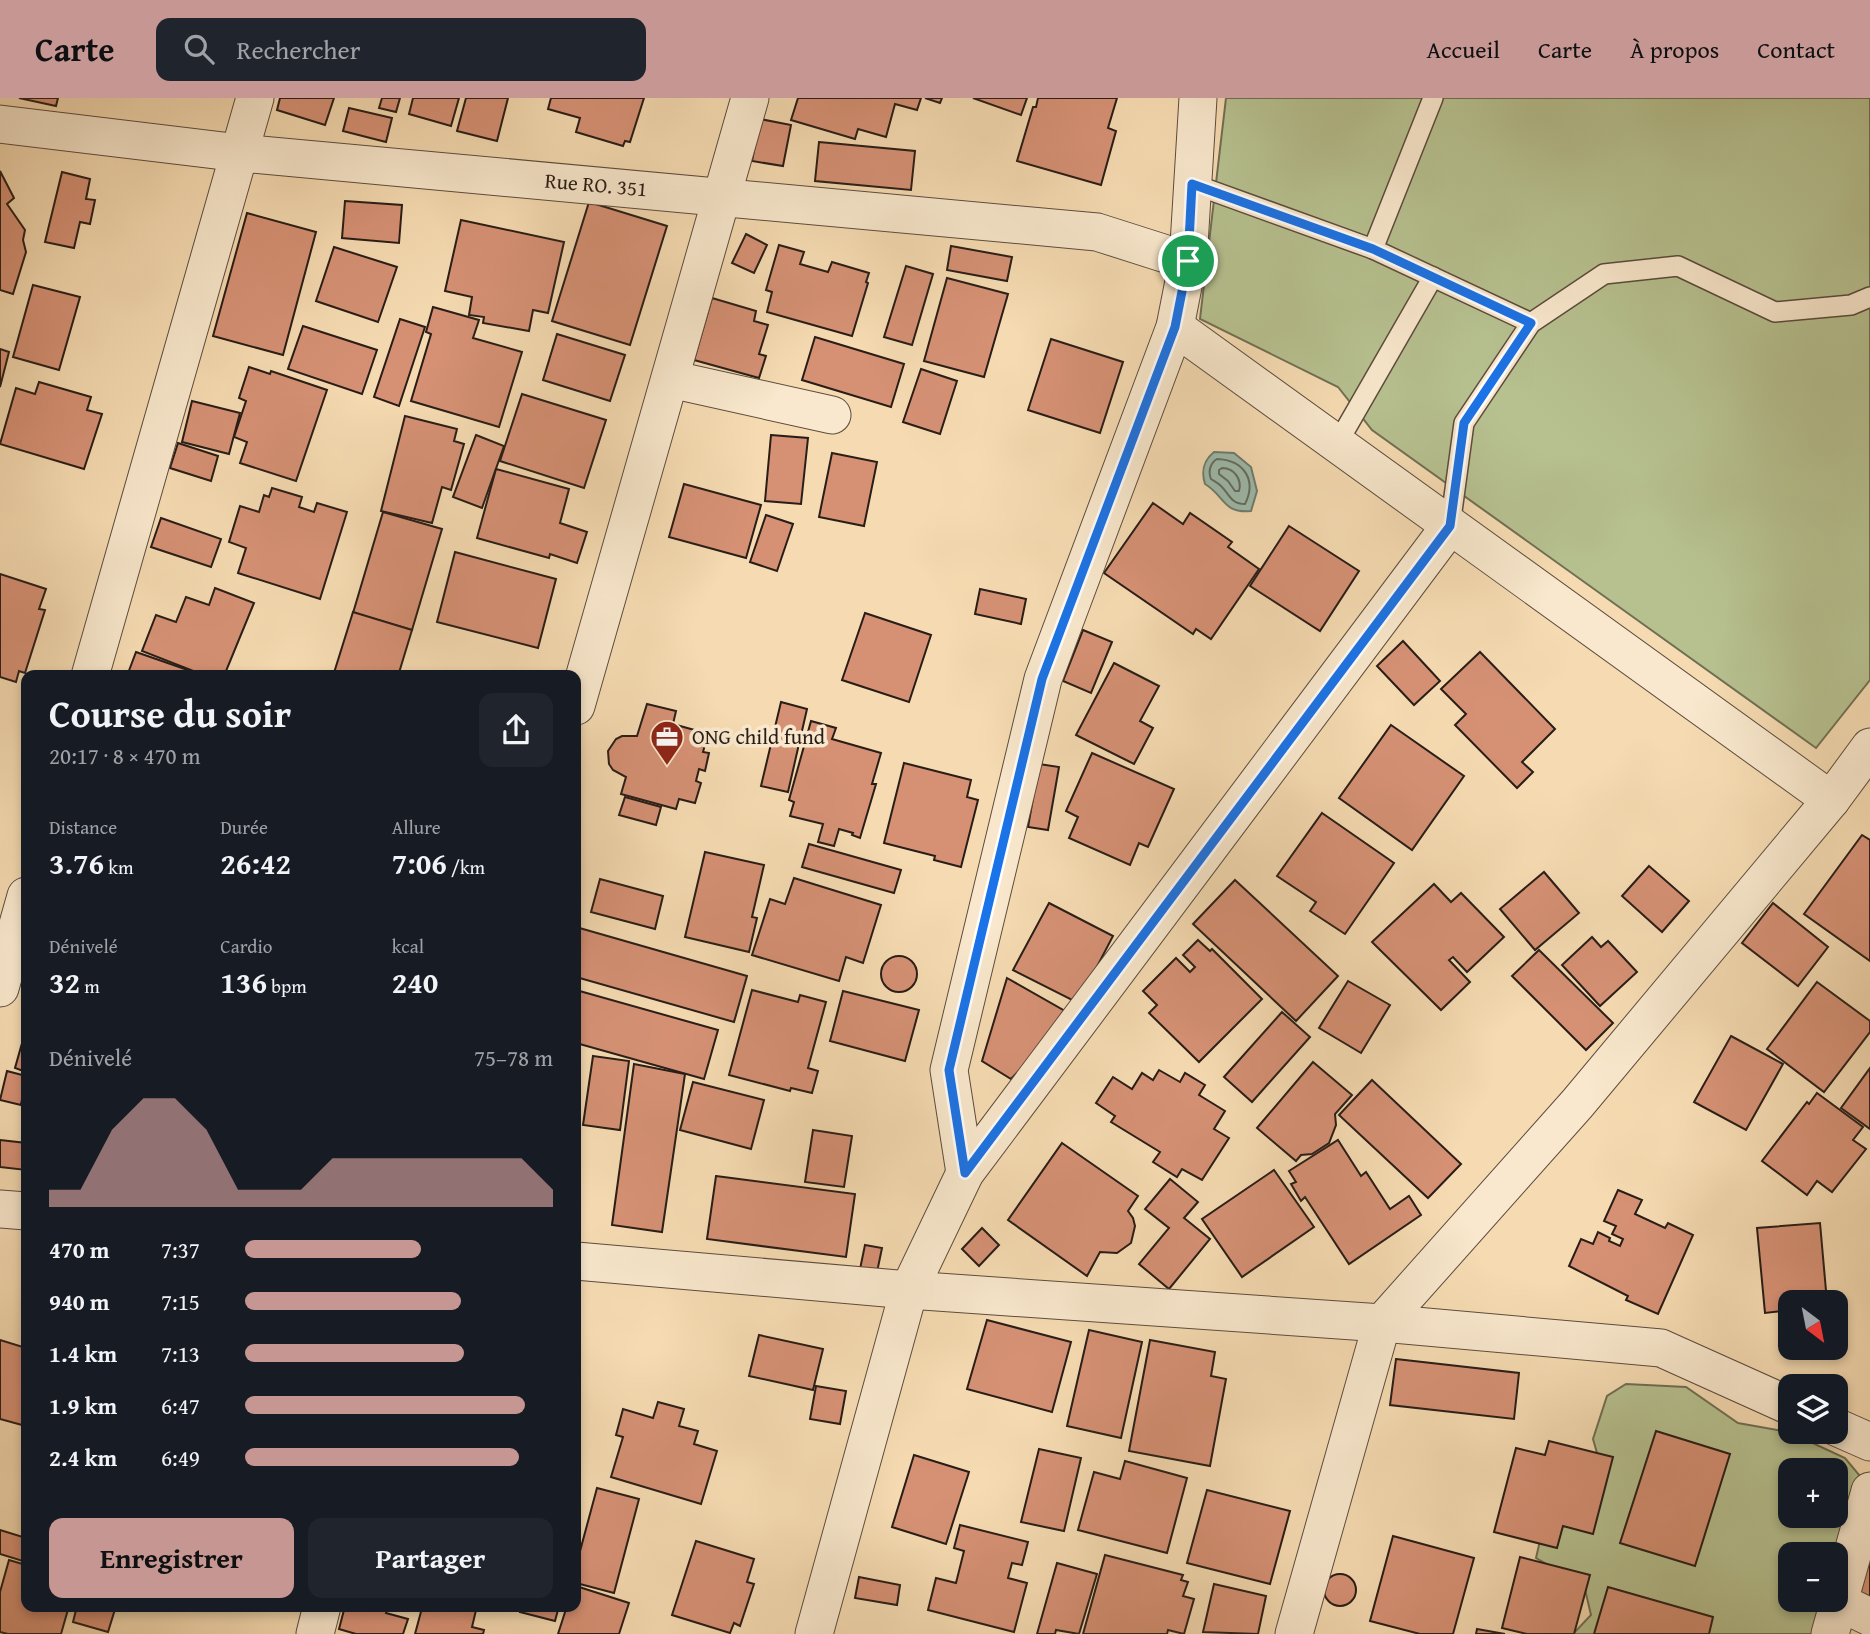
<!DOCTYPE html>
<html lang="fr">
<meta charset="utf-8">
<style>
body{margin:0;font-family:"Gentium Book Plus",serif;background:#20242c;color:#f1f3f6;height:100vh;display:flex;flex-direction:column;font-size:26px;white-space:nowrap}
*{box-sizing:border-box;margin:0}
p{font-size:23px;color:#9ea1a6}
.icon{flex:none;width:38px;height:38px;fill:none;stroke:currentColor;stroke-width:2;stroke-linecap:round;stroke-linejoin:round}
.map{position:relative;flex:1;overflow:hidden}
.drawer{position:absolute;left:21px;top:572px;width:560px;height:942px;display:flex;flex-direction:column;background:#171b24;border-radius:14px;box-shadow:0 4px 10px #0003}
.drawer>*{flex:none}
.needle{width:46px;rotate:148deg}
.tools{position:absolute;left:1778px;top:1192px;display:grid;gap:14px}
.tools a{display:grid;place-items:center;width:70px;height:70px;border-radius:14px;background:#171b24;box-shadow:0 4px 10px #0003;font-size:35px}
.pin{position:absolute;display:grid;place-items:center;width:60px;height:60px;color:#fff;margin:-30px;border:4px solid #fff;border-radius:50%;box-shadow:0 2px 7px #0007}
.round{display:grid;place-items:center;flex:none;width:74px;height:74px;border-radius:14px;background:#20242c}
.headline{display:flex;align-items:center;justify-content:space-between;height:119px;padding:0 28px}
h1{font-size:38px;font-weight:600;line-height:52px}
.metrics{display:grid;grid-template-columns:repeat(3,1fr);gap:10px;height:119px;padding:7px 28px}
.metrics div{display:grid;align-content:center}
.metrics b{font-size:30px;font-weight:600}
.metrics small{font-size:19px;font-weight:400}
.metrics p{font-size:19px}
.chart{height:196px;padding:14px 28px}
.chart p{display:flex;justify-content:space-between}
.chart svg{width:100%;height:126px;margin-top:7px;fill:#c59692;opacity:.7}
.button{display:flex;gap:14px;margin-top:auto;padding:14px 28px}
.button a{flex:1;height:80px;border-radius:14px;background:#c59692;color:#111;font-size:28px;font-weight:600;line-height:80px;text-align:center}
.button a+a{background:#20242c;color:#f1f3f6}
ul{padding:0 28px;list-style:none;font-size:23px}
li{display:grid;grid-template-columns:112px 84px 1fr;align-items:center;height:52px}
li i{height:18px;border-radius:9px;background:#c59692}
header{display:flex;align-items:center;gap:42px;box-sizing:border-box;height:98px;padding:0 35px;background:#c59692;color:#111}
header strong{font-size:33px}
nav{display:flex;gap:38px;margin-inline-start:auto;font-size:24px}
.search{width:490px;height:63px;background:#20242c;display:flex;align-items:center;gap:18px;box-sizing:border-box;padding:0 24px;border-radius:14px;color:#9ea1a6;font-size:26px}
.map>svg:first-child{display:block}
.green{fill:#b7c190;stroke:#706f54;stroke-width:2;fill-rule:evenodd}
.water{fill:#9dbbab;stroke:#6e7c70;stroke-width:2}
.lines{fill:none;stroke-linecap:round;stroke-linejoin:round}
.shore{stroke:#626c61;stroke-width:2}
.building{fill:#d69175;stroke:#281d17;stroke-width:2}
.lane-casing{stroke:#5c4c3e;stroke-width:22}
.street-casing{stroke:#5c4c3e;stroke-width:39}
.lane{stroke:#f9e8cd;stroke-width:19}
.street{stroke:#f9e8cd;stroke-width:37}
.route-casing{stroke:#fff;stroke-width:14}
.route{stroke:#1a73e8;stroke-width:9}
.labels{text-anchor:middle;stroke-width:7;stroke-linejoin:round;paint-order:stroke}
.street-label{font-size:21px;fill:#281d17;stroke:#f9e8cd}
.poi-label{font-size:21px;fill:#281d17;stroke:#f9e8cd;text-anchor:start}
</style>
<header>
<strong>Carte</strong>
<div class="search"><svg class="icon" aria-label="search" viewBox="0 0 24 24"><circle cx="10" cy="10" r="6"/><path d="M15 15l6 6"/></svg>Rechercher</div>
<nav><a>Accueil</a><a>Carte</a><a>À propos</a><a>Contact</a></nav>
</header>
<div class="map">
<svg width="1870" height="1536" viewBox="0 0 1870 1536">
<rect width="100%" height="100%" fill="#f6dbb2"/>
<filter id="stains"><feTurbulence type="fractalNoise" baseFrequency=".00286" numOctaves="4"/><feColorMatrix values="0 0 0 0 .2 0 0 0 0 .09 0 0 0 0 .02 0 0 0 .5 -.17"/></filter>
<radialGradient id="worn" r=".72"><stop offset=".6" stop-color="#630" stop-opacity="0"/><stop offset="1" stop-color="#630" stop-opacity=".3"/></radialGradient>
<g class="green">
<path d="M1226,0H1870V582L1816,650L1372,332L1338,289L1200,221Z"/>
<path d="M1626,1286L1686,1289L1738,1325L1789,1334L1845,1360L1870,1390V1430L1858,1480L1817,1536H1573L1591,1517L1584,1487L1536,1460L1542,1434L1580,1415L1601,1369L1593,1341L1607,1298ZM1790,1372H1836V1418H1790ZM1790,1456H1836V1502H1790Z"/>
</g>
<path class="water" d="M1214,354L1234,355L1251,369L1257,393L1251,413C1223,416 1225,398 1205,386C1201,373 1203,363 1214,354Z"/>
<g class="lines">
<g class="shore">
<path d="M1217,361C1244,362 1257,382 1245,406C1231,406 1230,397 1221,388C1218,385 1214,383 1211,381C1208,374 1210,365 1217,361Z"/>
<path d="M1222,370C1235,370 1242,382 1239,393H1235L1228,383L1219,376V372Z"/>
</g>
</g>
<g class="building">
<path d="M19,0H58L56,8Z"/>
<path d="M280,0H334L325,27L277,12Z"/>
<path d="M382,0H400L396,14L379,10Z"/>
<path d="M413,0H459L451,28L409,16Z"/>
<path d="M466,0H508L497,43L457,33Z"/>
<path d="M551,0H644L630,44L625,43L623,48L576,34L580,20L548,11Z"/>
<path d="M798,0H921L917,12L895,6L886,39L858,31L855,41L791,22Z"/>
<path d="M925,0H942L940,5Z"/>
<path d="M973,0H1027L1021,17Z"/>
<path d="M1038,0H1117L1108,30L1116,33L1101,87L1017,63L1033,9H1036Z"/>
<path d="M349,10L392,20L386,44L343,33Z"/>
<path d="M760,21L791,27L783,68L752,63Z"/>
<path d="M819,44L915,53L911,92L815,83Z"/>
<path d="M0,73L14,100L7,106L25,132L23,142L26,154L13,196L0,192Z"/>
<path d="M62,74L90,81L86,101L95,102L90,126L80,124L74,150L45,144Z"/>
<path d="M345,103L402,107L399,145L342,140Z"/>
<path d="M589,104L667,128L630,247L552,223Z"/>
<path d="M247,115L316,134L283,257L213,238Z"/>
<path d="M461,122L564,144L548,215L533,212L529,233L483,225L484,219L469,217L472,199L445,193Z"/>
<path d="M746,136L767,147L754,175L732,165Z"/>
<path d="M779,147L804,154L800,166L828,174L832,164L869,175L866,184L868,185L852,238L767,214L772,194L766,192Z"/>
<path d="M951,148L1012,159L1007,183L947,172Z"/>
<path d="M334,149L397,169L378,224L316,203Z"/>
<path d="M906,168L933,176L912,247L884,239Z"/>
<path d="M947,180L1008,196L984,279L924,263Z"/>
<path d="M33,187L80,199L59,272L13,259Z"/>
<path d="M712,200L756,213L754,223L768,227L759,256L766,258L759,280L694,262Z"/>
<path d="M433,209L479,222L473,240L522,254L499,329L411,303L431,236L426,234Z"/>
<path d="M400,221L425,229L399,308L374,299Z"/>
<path d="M303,228L377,252L362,296L288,271Z"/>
<path d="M557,236L625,257L610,303L543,282Z"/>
<path d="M815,239L904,266L891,309L802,282Z"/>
<path d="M1051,241L1123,264L1100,335L1028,312Z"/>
<path d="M0,251L9,254L0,289Z"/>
<path d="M249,269L270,276L271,273L327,292L296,383L240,365L247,344L234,339L246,303L239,300Z"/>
<path d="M921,271L957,283L940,336L903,324Z"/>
<path d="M39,284L91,299L87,312L102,316L84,371L0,346L16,290L35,296Z"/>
<path d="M522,296L606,322L584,390L500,363Z"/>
<path d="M192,303L240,315L229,356L182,344Z"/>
<path d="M405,318L457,331L454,343L464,346L451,392L442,389L432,425L381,413Z"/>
<path d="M476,337L504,348L482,410L453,399Z"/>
<path d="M771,337L808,340L801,406L765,403Z"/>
<path d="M178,345L218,358L211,383L170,370Z"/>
<path d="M832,355L877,364L864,428L819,419Z"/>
<path d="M496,371L569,391L560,425L587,434L577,465L550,456L549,460L477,440Z"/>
<path d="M684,386L761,407L746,460L669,439Z"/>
<path d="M272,390L302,399L299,409L314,414L317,405L347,414L320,501L238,475L246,450L229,444L240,408L259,414L264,397L269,399Z"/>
<path d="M1153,405L1183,426L1190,415L1232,444L1228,449L1259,471L1211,541L1196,531L1193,536L1104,475Z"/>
<path d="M383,414L442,431L412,532L353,515Z"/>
<path d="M766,417L793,426L777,473L750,464Z"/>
<path d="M161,420L221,441L211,469L151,449Z"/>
<path d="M1289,428L1359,473L1320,533L1250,488Z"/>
<path d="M455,454L556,481L538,550L437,524Z"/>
<path d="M0,476L46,491L39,511L45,512L25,575L19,573L16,584L0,579Z"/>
<path d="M215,490L254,505L224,578H206L142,553L156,517L176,524L186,499L209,507Z"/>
<path d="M980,491L1026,501L1021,526L975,516Z"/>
<path d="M353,514L412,532L398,578H333Z"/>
<path d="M865,515L931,537L909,604L842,582Z"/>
<path d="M1083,532L1112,544L1091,595L1063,583Z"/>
<path d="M1403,543L1440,583L1414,607L1377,568Z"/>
<path d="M136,554L205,578H127Z"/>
<path d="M1480,554L1555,631L1522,664L1533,674L1517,690L1455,627L1466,616L1441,591Z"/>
<path d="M1114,565L1159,588L1140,623L1153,630L1134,666L1076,637Z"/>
<path d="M781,604L807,611L788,694L761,688Z"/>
<path d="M647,606L676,613L673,626L698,633L697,636L707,639L703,654L709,655L705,673L699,671L696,683L701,685L695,705L679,701L676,711L621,696L626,679L613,672L609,666L608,653L616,641L622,638H637Z"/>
<path d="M811,623L836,630L832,641L881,655L872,686H876L860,740L852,737L853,735L839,731L834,748L818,744L823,726L790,718L794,704L789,702Z"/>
<path d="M1391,627L1464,678L1412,752L1339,700Z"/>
<path d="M1092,655L1174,691L1148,749L1139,745L1130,767L1069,740L1078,719L1066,713Z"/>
<path d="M904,665L971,682L967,699L978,702L961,769L934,762L935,758L884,745Z"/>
<path d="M1039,666L1059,669L1048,732L1028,729Z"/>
<path d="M625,699L661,709L656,727L619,717Z"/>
<path d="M1322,715L1394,765L1345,836L1310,813L1316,804L1277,778Z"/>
<path d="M1862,737L1870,742V863L1804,816Z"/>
<path d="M809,746L901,772L894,795L802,769Z"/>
<path d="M705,754L764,767L752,819L757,820L749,854L685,839Z"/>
<path d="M1649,768L1689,803L1662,834L1622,798Z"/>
<path d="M1544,774L1579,815L1535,852L1500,811Z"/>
<path d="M794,780L881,807L863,865L846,859L839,883L752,857L770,801L785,806Z"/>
<path d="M600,781L663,798L655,831L591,814Z"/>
<path d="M1235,782L1338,878L1296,923L1193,826Z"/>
<path d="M1434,786L1451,804L1461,795L1504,839L1467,874L1453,859L1449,862L1470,884L1441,912L1372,844Z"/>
<path d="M1049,805L1113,838L1078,905L1013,872Z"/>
<path d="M1773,805L1828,849L1798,888L1742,845Z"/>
<path d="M576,829L747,878L734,924L576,879Z"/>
<path d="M1592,839L1601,849L1608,843L1637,874L1600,908L1562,867Z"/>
<path d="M1198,842L1210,853L1212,851L1262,901L1199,964L1149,915L1157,907L1143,893L1176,860L1190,874L1195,869L1183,857Z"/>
<path d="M1539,852L1613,925L1586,952L1512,878Z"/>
<circle cx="899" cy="876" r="18"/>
<path d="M1007,880L1072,917L1011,981L982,963Z"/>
<path d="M1348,883L1390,907L1361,955L1319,930Z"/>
<path d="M1817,884L1870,923V934L1824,994L1767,951Z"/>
<path d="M576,892L718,932L704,981L576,945Z"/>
<path d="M752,892L798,904L800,897L826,904L808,970L818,973L812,995L791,990L790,993L729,977Z"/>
<path d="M843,893L919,912L905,963L830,943Z"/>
<path d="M1282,914L1310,939L1252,1004L1224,979Z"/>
<path d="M26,931V974L15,970Z"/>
<path d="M1731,938L1783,966L1746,1032L1694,1004Z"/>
<path d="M593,958L629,963L620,1032L583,1027Z"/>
<path d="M1313,964L1352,997L1335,1016L1336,1027L1329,1045L1312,1056L1301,1057L1296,1063L1257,1030Z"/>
<path d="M634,966L685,976L662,1134L612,1127Z"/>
<path d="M1870,970V1031L1841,1010Z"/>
<path d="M1159,972L1180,984L1185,975L1205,987L1199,997L1225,1013L1214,1031L1229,1040L1202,1082L1182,1071L1177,1079L1153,1064L1160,1054L1111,1024L1115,1018L1096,1005L1113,979L1132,991L1142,975L1153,982Z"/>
<path d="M7,973L26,978L21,1007L0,1002Z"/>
<path d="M1372,982L1461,1066L1428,1100L1339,1017Z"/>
<path d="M693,984L764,1002L751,1051L680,1032Z"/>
<path d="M1817,995L1863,1029L1853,1042L1866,1051L1832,1094L1817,1083L1807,1097L1762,1063L1807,1004L1809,1006Z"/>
<path d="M813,1032L852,1038L844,1089L805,1084Z"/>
<path d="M0,1042L26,1045V1072L0,1069Z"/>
<path d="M1338,1042L1361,1078L1366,1074L1390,1111L1409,1098L1421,1117L1349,1166L1305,1099L1301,1103L1291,1086L1296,1084L1289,1073Z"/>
<path d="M1062,1045L1138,1098L1128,1113L1133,1120L1135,1128L1131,1145L1117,1155L1100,1154L1087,1178L1008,1122Z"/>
<path d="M1274,1072L1314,1129L1242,1179L1202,1121Z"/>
<path d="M716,1078L855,1096L846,1159L707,1141Z"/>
<path d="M1170,1081L1198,1104L1184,1120L1210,1141L1169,1191L1139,1166L1169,1130L1145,1111Z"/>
<path d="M1618,1092L1642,1102L1635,1116L1665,1130L1668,1125L1693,1137L1658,1216L1626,1202L1628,1198L1569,1168L1581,1141L1593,1146L1598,1134L1610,1140L1609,1143L1620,1148L1623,1141L1612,1136L1616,1128L1604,1123Z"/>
<path d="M1820,1125L1827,1204H1790V1212L1765,1215L1757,1130Z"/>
<path d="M982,1130L999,1147L979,1168L962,1151Z"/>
<path d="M865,1147L882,1150L876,1179L859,1176Z"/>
<path d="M987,1222L1071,1244L1052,1314L967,1291Z"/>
<path d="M1089,1232L1142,1244L1121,1340L1067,1328Z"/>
<path d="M759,1237L823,1251L813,1292L749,1278Z"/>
<path d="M0,1242L26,1250V1312L22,1327L0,1321Z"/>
<path d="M1150,1242L1215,1254L1211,1278L1226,1281L1210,1368L1129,1353Z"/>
<path d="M1396,1261L1519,1275L1514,1321L1390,1307Z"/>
<path d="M816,1288L846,1293L840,1326L810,1321Z"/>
<path d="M658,1304L684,1311L679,1328L698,1333L694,1346L717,1353L701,1406L611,1379L623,1339L616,1337L623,1311L653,1320Z"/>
<path d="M1656,1333L1730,1356L1695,1468L1620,1445Z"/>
<path d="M1549,1343L1613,1359L1593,1436L1563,1428L1557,1450L1494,1434L1516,1350L1545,1357Z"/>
<path d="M1039,1351L1081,1360L1064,1433L1021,1424Z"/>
<path d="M914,1357L969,1374L946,1446L892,1429Z"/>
<path d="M1125,1363L1187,1380L1167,1455L1078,1432L1094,1374L1120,1381Z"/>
<path d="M597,1390L639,1401L614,1495L576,1485V1468Z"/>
<path d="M1207,1392L1290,1413L1270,1486L1187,1465Z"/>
<path d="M960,1427L1028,1444L1022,1467L1012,1465L1008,1480L1027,1485L1014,1534L928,1512L936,1480L956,1485L964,1453L954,1450Z"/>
<path d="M0,1432L26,1440V1464L0,1456Z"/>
<path d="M1393,1438L1474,1460L1453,1536H1420L1370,1523Z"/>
<path d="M696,1443L754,1461L747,1484L754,1486L740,1528L734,1525L730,1535L672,1517Z"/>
<path d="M1105,1457L1183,1477L1181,1482L1188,1484L1183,1498L1194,1501L1184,1536L1168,1532L1167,1536H1083Z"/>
<path d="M1520,1459L1590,1477L1574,1536H1527L1502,1530Z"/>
<path d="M1870,1460V1499L1857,1494Z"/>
<path d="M9,1462L26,1467V1508H69L61,1536H8L0,1534V1494Z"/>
<path d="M1057,1465L1097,1476L1079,1536L1056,1532L1055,1536H1037Z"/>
<circle cx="1340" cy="1492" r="16"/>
<path d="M859,1479L900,1487L897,1507L855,1500Z"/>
<path d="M1214,1486L1266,1498L1258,1536L1203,1534Z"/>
<path d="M576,1488L629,1505L619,1536H558L567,1508H576Z"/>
<path d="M1608,1489L1713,1519L1709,1536H1594Z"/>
<path d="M77,1508H116L108,1534L73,1524Z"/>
<path d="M345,1508H388L386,1515L408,1521L403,1536H356L339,1531Z"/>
<path d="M415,1508H477L472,1529L484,1532L483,1536H415L422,1510Z"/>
<path d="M522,1508H559L555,1523L520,1514Z"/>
<path d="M1477,1531L1505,1536H1476Z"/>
</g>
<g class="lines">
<defs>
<g id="lane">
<path d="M1193,86L1373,151L1531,225"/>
<path d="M1373,151L1433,0"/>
<path d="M1337,346L1433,179"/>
<path d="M1450,428L1464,325L1531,225L1604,176L1678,168L1775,214L1851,207L1870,199"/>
</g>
<g id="street">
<path d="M0,26L240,55L1097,134L1188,163"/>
<path d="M1175,229L1831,702"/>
<path d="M670,281L832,317"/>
<path d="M90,578L255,0"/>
<path d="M576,608L750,0"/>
<path d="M0,890L26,798"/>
<path d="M965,1075L949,972L1043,581L1175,229L1188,163L1198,0"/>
<path d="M0,1111L26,1113"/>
<path d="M576,1163L909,1192L1382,1225L1661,1250L1790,1308"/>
<path d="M1836,1329L1870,1344"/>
<path d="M1839,1504L1870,1519"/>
<path d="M315,1536L322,1508"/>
<path d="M814,1536L909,1192L965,1075L1450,428"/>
<path d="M1294,1536L1382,1225L1577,1006L1831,702L1870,649"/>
<path d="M1830,1536L1870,1393"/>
</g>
</defs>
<use href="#lane" class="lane-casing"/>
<use href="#street" class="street-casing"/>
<use href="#lane" class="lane"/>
<use href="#street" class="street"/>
</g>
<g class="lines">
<defs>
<path id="route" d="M1192,86L1373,151L1531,225L1464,325L1450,428L965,1075L949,972L1042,581L1175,229L1188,163Z"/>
</defs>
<use href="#route" class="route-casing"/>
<use href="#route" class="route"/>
</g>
<defs>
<symbol id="office-pin" viewBox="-11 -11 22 30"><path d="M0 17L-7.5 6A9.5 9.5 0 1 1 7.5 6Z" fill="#8f2418" stroke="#f9e8cd"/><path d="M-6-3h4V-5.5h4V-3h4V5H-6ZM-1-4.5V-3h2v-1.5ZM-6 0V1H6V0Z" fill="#fff"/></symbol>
</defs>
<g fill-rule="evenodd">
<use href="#office-pin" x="648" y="620" width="38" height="52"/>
</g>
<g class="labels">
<g class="street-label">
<text transform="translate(596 87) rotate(5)" y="7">Rue RO. 351</text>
</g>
<g class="poi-label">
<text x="692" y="646">ONG child fund</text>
</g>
</g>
<rect width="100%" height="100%" filter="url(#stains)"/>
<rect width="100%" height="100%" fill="url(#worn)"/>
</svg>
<div class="tools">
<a><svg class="needle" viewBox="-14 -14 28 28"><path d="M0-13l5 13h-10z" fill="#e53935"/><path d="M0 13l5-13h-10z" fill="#9ea1a6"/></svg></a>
<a><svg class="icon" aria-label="layers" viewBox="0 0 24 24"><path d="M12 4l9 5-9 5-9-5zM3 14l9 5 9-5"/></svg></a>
<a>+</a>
<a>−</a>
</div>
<div class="pin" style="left:1188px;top:163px;background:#1e9e55"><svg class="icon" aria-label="arrive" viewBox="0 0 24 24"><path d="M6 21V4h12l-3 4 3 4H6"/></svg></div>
<section class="drawer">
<div class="headline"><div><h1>Course du soir</h1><p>20:17 · 8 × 470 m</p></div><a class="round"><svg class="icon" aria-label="share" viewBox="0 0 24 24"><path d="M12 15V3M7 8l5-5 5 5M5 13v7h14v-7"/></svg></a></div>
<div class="metrics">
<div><p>Distance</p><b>3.76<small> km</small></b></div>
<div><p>Durée</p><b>26:42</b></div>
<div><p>Allure</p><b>7:06<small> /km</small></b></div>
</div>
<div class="metrics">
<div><p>Dénivelé</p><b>32<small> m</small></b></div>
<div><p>Cardio</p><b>136<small> bpm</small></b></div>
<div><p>kcal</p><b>240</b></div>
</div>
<div class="chart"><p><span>Dénivelé</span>75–78 m</p>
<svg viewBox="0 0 160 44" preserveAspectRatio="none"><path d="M0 44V38L10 38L20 17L30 6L40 6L50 17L60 38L70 38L80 38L90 27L100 27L110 27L120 27L130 27L140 27L150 27L160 38V44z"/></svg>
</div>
<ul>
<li><b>470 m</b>7:37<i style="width:57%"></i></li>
<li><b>940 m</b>7:15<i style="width:70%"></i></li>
<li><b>1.4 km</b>7:13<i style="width:71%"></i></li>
<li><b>1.9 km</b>6:47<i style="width:91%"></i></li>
<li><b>2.4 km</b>6:49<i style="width:89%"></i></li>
</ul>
<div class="button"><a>Enregistrer</a><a>Partager</a></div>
</section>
</div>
